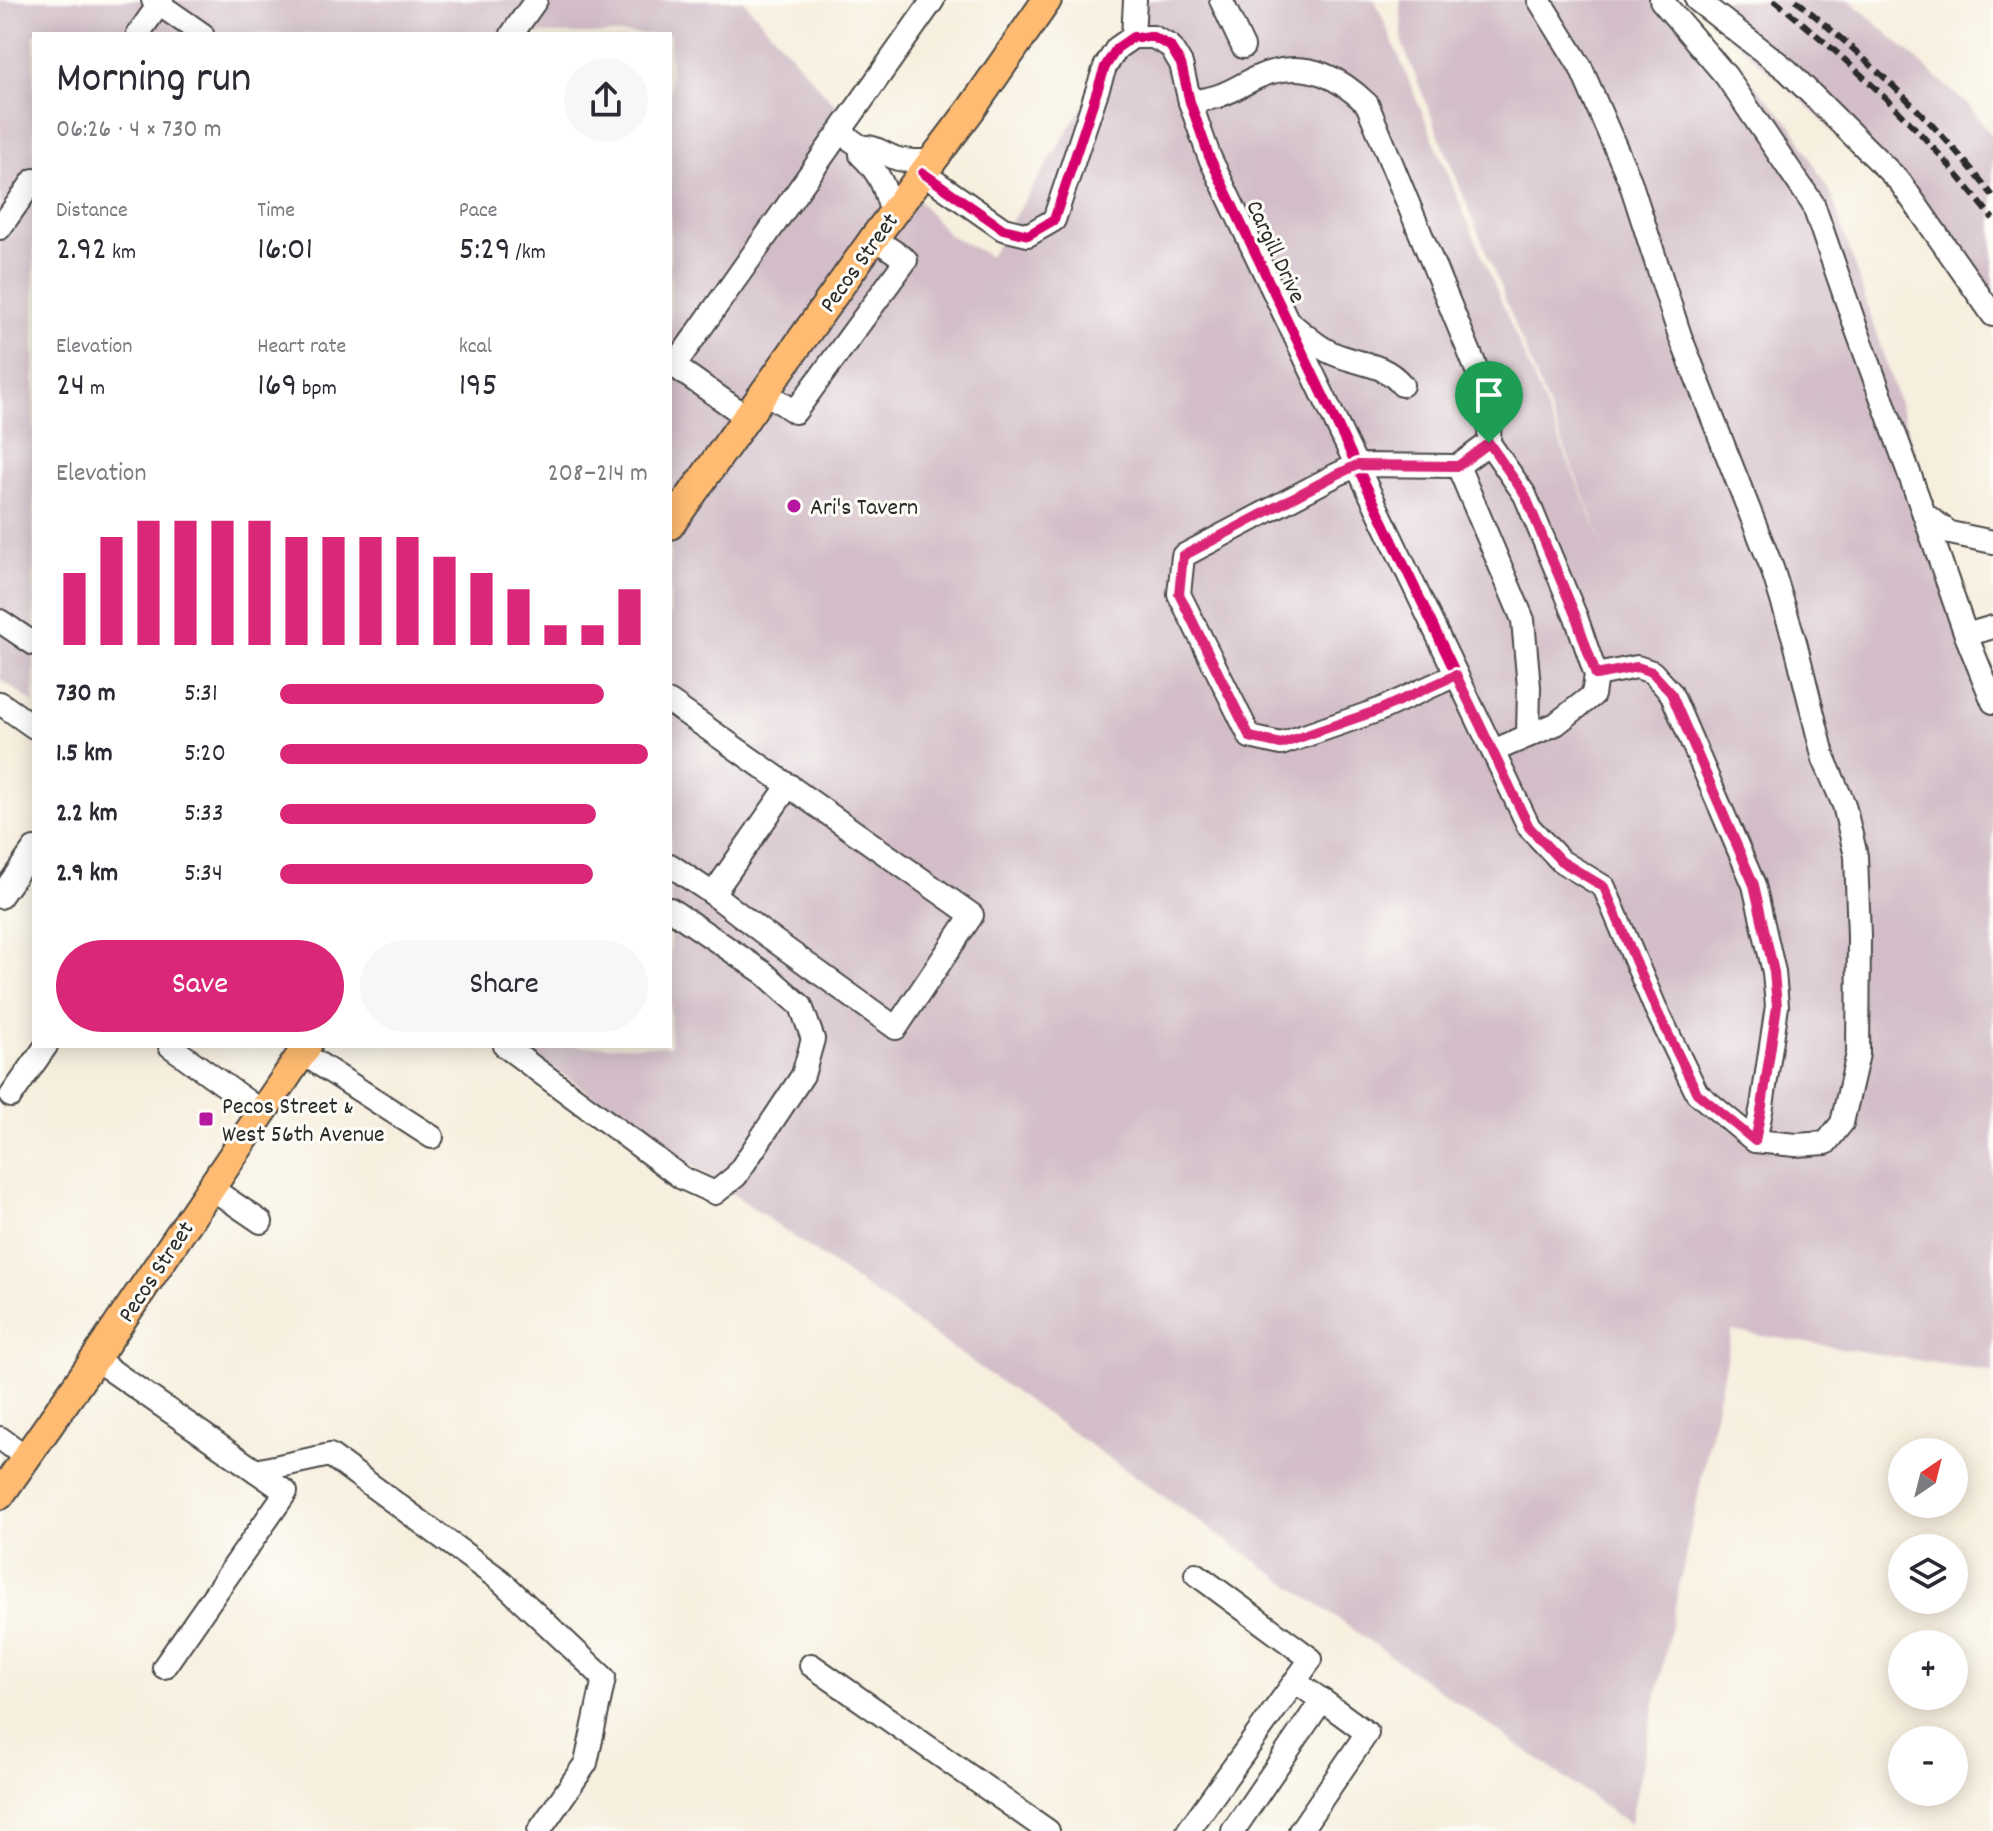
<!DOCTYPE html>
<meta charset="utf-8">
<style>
body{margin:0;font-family:Dekko,sans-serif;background:#f7f7f7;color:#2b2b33;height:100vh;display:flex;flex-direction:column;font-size:30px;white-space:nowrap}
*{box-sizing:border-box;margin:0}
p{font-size:26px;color:#7c7c81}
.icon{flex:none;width:44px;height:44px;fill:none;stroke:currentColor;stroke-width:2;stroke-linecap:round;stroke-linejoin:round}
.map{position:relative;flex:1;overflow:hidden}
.sheet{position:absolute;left:32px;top:32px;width:640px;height:1016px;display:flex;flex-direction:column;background:#fff;border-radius:0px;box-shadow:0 4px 20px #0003}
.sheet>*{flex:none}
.needle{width:52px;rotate:35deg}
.tools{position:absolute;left:1888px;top:1438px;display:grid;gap:16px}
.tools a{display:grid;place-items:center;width:80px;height:80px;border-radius:50%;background:#fff;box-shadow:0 4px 20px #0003;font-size:40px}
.pin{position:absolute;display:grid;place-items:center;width:68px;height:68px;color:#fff;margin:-82px -34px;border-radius:50% 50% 50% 0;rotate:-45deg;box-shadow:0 0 8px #0007}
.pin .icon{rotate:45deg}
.round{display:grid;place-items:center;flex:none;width:84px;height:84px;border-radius:42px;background:#f7f7f7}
.overview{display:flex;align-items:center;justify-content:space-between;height:136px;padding:0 24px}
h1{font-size:44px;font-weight:600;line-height:60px}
.stats{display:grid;grid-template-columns:repeat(3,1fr);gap:12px;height:136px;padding:8px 24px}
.stats div{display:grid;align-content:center}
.stats b{font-size:34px;font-weight:600}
.stats small{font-size:22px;font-weight:400}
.stats p{font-size:22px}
.chart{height:224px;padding:16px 24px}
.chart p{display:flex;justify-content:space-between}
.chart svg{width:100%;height:144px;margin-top:8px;stroke:#db2777;stroke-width:6}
.action{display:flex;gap:16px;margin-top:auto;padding:16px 24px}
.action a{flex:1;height:92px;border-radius:48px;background:#db2777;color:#fff;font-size:32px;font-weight:600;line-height:92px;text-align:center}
.action a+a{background:#f7f7f7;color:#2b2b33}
ul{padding:0 24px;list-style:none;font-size:26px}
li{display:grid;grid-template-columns:128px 96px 1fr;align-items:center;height:60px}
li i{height:20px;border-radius:10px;background:#db2777}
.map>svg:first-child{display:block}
.industrial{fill:#d2bdc8}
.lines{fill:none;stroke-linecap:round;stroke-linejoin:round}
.minor-casing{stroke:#4a4846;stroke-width:26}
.major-casing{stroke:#4a4846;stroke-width:32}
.minor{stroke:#fff;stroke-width:22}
.major{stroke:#ffbb71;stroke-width:28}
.rail{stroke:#2b2b2b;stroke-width:6;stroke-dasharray:12 6;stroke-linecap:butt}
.cycleway-casing{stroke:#fdfcf7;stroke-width:15}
.cycleway{stroke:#d6006c;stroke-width:10}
.route-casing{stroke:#fff;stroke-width:16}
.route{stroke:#db2777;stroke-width:10}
.poi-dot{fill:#b5179e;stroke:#fdfcf7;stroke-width:3}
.labels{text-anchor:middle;stroke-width:6;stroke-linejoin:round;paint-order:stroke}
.street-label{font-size:24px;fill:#2b2b2b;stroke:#fdfcf7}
.poi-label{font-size:24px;fill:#2b2b2b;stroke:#fdfcf7;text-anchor:start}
</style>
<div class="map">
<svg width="1993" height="1831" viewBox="0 0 1993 1831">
<rect width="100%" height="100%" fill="#fdfcf7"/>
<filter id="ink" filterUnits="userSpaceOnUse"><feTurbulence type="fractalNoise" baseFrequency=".0125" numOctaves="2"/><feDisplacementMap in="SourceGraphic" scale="16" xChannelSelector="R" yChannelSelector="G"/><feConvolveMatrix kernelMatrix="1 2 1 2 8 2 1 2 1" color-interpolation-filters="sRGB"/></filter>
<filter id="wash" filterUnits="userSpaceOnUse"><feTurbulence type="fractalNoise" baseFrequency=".006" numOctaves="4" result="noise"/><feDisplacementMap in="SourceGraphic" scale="32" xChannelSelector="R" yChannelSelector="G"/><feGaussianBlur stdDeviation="1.8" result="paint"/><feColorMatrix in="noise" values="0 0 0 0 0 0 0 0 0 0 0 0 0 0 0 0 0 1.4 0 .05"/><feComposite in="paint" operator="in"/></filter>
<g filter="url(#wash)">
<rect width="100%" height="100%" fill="#f7efde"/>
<g class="industrial">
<path d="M0,0H743L949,235L990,256L1149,0H1375L1610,561L1403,45L1400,0H1676L1792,126L1832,196L1993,694V1372L1732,1331L1630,1824L522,1046H670V34H34V703L0,679Z"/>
<path d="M1688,0H1850L1970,107L1993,137V320L1920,222L1804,102Z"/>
</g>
</g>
<g filter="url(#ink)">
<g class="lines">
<defs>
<g id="minor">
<path d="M153,0L202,34"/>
<path d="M1221,0L1243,47"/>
<path d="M1539,0L1580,66L1630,181L1680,336L1772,568L1795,642L1824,759L1844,805L1856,856L1859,936L1858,1054L1842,1123L1826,1143L1796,1145L1755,1141L1762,1106L1777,1006L1774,972L1754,885L1671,693L1652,672L1637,667L1596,675"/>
<path d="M1661,0L1726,76L1813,204L1855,325L1924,514L1950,533L1993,542"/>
<path d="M1697,0L1787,70L1900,182L1993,315"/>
<path d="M138,34L162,0"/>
<path d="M512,34L536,0"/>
<path d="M1133,37L1135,0"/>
<path d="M1190,102C1200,100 1211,99 1221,95C1238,89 1254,76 1272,72C1310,62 1340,78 1367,104L1490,402L1489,443L1458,466L1357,465L1334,476L1183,556L1179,594L1250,737L1281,744L1379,710L1456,675"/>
<path d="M840,132L861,147C874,145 885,155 898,159C910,162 921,161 932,161"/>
<path d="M861,147V155C881,174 885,188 892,214"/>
<path d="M923,173L1003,229L1028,235L1054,220L1105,67L1117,48L1133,37H1153L1170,46L1181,64L1190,102L1209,156L1529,827L1561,861L1604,887L1655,1007L1697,1093L1755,1141"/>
<path d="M0,228L34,180"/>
<path d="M1290,323C1303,333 1317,347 1332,353C1358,365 1383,362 1402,385"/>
<path d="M670,363L747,417"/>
<path d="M674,366L933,0"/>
<path d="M765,392L795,412L906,260L874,238"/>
<path d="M1489,443L1525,495L1576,617L1596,675L1593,695L1556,724L1493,751"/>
<path d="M1458,466L1523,620L1529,687L1528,736"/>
<path d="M1924,514L1966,635L1993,702"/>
<path d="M0,621L34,644"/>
<path d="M1966,635L1993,627"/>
<path d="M670,702L972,915L896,1028L761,931L713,894"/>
<path d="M0,703L34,727"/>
<path d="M670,865L713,894L789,785"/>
<path d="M0,897L34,849"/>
<path d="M170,1046L262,1112"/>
<path d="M505,1046L682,1178L715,1193L736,1176L803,1075L813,1039L801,1006L764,973L670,909"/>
<path d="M302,1053L432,1137"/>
<path d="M11,1096L46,1046"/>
<path d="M211,1188L261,1222"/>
<path d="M95,1359L286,1492L164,1667"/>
<path d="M0,1438L26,1457"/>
<path d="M256,1471L330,1455L500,1580L604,1678L586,1763L539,1831"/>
<path d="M811,1665L1048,1831"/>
<path d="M1188,1831L1311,1659L1196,1574"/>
<path d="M1233,1831L1322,1700L1295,1682"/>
<path d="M1300,1831L1367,1733L1322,1700"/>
</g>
<g id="major">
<path d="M670,525L874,238L972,108L1047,0"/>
<path d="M0,1495L95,1359L307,1046"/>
</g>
</defs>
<use href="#minor" class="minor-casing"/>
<use href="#major" class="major-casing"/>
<use href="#minor" class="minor"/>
<use href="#major" class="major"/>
<g class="rail">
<path d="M1774,0C1855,64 1930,137 1993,219"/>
<path d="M1796,0C1867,59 1937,123 1993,196"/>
</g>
<defs>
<path id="cycleway" d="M923,173L1003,229L1028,235L1054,220L1105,67L1117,48L1133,37H1153L1170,46L1181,64L1190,102L1209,156L1529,827"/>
</defs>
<use href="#cycleway" class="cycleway-casing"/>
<use href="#cycleway" class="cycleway"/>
</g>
</g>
<g class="lines" filter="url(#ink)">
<defs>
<path id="route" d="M1489,443L1525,495L1576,617L1596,675L1637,667L1652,672L1671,693L1754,885L1774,972L1777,1006L1762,1106L1755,1141L1697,1093L1655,1007L1604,887L1561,861L1529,827L1456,675L1379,710L1281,744L1250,737L1179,594L1183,556L1334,476L1357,465L1458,466Z"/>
</defs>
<use href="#route" class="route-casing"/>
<use href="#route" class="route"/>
</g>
<g class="poi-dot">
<circle cx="794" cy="506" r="8"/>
<rect x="198" y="1111" width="16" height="16" rx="4"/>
</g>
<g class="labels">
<g class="street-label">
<text transform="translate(1277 251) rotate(65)" y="8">Cargill Drive</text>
<text transform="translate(858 262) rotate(-54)" y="8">Pecos Street</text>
<text transform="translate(155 1271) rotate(-56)" y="8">Pecos Street</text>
</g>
<g class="poi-label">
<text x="810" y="514">Ari's Tavern</text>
<text x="222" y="1113">Pecos Street &amp;<tspan x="222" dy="28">West 56th Avenue</tspan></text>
</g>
</g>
</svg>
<div class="tools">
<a><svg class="needle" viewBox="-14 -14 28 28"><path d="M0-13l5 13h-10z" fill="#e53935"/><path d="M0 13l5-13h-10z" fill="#7c7c81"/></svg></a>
<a><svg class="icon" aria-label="layers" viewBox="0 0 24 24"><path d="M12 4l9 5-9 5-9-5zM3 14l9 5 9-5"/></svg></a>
<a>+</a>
<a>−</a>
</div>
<div class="pin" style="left:1489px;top:443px;background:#1e9e55"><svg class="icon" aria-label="arrive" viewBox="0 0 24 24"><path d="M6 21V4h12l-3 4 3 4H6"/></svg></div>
<section class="sheet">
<div class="overview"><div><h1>Morning run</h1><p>06:26 · 4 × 730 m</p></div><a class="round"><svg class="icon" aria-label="share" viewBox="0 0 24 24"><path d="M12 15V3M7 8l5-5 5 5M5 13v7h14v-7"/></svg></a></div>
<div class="stats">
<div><p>Distance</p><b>2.92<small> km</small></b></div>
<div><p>Time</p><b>16:01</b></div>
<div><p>Pace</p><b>5:29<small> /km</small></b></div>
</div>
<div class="stats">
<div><p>Elevation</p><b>24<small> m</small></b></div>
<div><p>Heart rate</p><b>169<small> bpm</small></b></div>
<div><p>kcal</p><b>195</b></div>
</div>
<div class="chart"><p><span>Elevation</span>208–214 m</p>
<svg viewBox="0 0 160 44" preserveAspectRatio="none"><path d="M5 44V22M15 44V11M25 44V6M35 44V6M45 44V6M55 44V6M65 44V11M75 44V11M85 44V11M95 44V11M105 44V17M115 44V22M125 44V27M135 44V38M145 44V38M155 44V27"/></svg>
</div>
<ul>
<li><b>730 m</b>5:31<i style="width:88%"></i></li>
<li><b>1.5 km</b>5:20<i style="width:100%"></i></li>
<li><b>2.2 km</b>5:33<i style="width:86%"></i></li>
<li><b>2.9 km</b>5:34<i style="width:85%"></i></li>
</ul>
<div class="action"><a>Save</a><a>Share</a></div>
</section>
</div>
